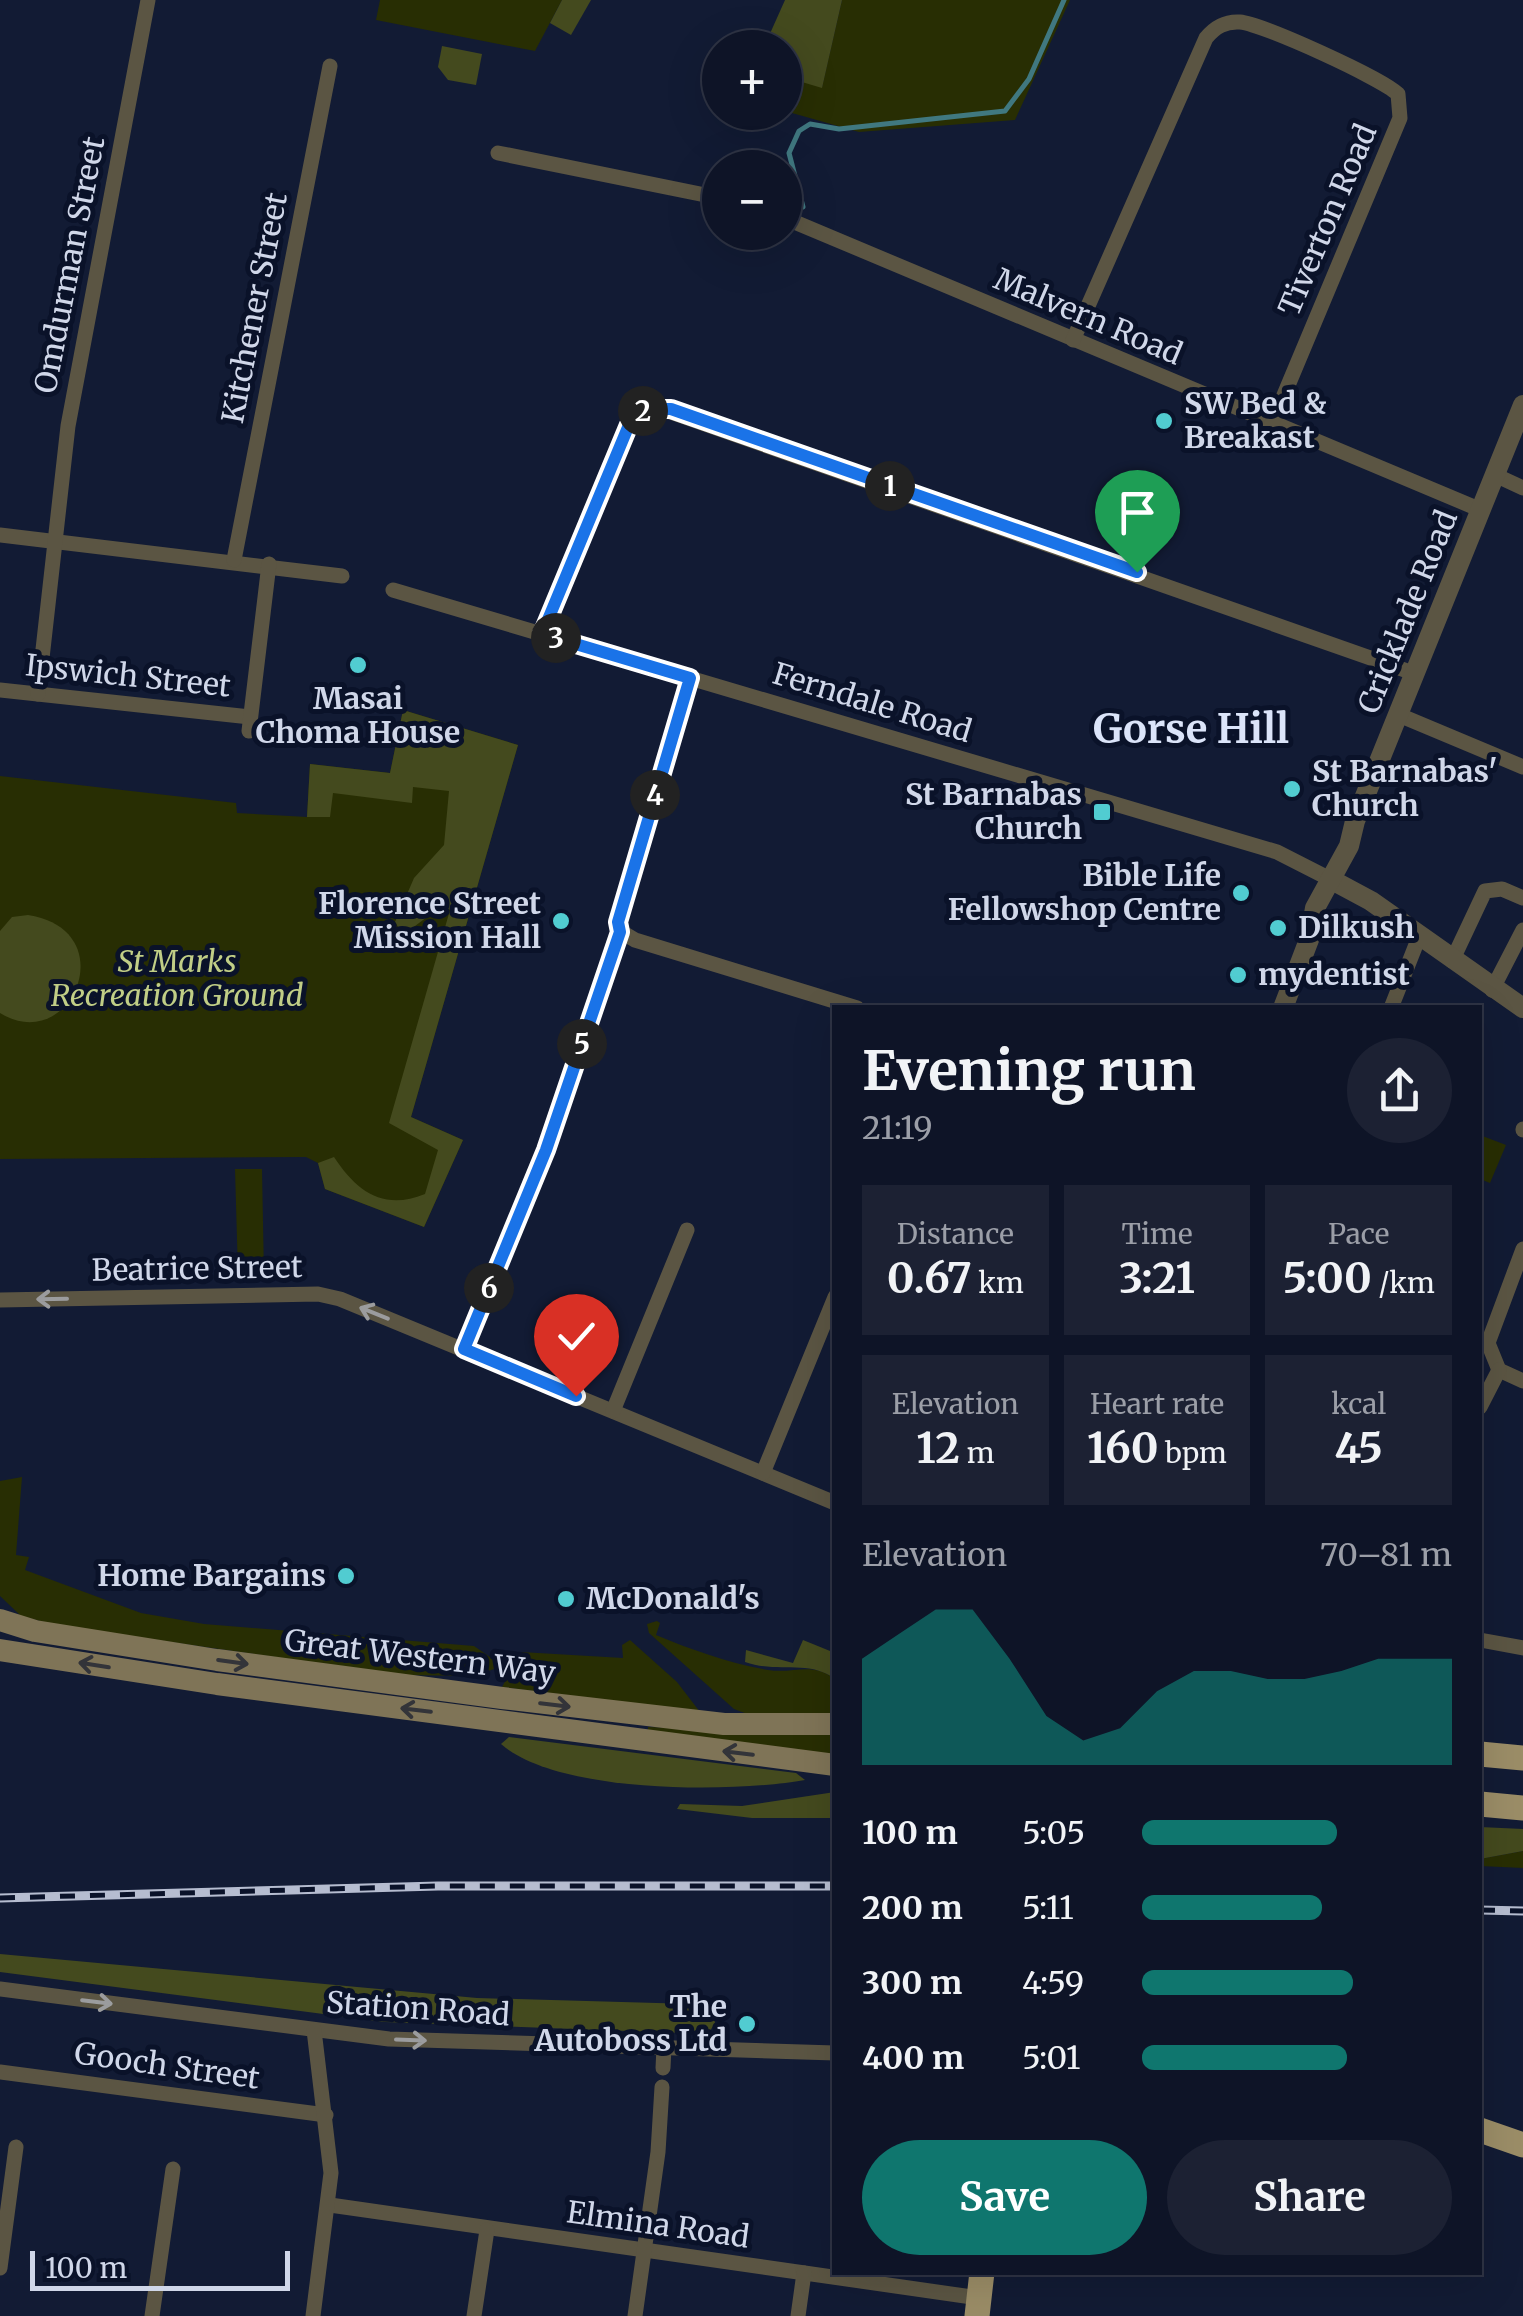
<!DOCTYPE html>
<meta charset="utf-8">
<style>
body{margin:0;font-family:Merriweather,serif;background:#1c2133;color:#f1f3f6;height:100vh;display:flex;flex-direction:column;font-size:38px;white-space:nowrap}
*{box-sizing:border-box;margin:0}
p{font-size:32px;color:#9b9ea7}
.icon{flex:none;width:55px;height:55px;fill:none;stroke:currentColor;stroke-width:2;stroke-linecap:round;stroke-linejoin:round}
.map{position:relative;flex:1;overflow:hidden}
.side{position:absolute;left:832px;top:1005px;width:650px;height:1270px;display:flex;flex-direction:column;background:#0e1427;border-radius:0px;box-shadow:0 10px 40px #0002,0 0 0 2px #2e3344}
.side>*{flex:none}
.tools{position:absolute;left:702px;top:30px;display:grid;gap:20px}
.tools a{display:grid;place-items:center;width:100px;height:100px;border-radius:50%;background:#0e1427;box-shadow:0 10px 40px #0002,0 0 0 2px #2e3344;font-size:50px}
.scale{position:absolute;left:30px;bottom:25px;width:260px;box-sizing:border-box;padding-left:10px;border:5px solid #d0d7e9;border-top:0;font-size:28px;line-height:35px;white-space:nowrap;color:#d0d7e9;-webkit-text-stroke:8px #0a1229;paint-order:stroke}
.pin{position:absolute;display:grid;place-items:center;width:85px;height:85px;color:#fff;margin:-102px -42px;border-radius:50% 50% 50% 0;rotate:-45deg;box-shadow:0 0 10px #0007}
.pin .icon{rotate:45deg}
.km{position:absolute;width:50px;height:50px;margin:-25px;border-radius:50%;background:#222;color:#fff;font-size:28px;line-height:50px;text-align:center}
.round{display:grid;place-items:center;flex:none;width:105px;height:105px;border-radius:52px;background:#1c2133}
.head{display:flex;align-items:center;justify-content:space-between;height:170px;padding:0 30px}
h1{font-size:55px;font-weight:700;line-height:75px}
.figures{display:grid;grid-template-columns:repeat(3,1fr);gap:15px;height:170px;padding:10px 30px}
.figures div{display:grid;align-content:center;border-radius:0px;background:#1c2133;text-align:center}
.figures b{font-size:42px;font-weight:700}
.figures small{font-size:28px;font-weight:400}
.figures p{font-size:28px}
.chart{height:280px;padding:20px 30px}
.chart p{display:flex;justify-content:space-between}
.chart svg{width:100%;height:180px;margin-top:10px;fill:#0f766e;opacity:.7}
.cta{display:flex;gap:20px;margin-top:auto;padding:20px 30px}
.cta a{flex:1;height:115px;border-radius:60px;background:#0f766e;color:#fff;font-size:40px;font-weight:700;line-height:115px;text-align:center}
.cta a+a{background:#1c2133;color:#f1f3f6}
ul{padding:0 30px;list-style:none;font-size:32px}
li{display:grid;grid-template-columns:160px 120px 1fr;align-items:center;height:75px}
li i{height:25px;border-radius:12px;background:#0f766e}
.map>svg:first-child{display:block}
.green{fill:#282e03}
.forest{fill:#444a1e}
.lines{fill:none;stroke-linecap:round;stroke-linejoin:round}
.stream{stroke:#407880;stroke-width:5}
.minor{stroke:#5b5543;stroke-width:15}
.tertiary{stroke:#5b5543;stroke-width:20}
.secondary{stroke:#7f7457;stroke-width:22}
.primary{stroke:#9b8d67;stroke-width:25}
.rail-casing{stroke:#b6bdd0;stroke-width:9}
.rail{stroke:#0a1229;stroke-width:5;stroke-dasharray:15;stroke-linecap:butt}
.oneway{stroke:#9b9c9e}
.oneway2{stroke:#333439}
.route-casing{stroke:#fff;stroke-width:20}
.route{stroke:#1a73e8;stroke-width:12}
.poi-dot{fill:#51ccd1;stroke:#0a1229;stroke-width:4}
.labels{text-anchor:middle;stroke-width:10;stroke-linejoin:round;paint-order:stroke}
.street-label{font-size:30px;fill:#d0d7e9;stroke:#0a1229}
.poi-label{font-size:30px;font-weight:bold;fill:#d0d7e9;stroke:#0a1229;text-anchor:start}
.park-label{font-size:30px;font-style:italic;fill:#c1ce86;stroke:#0a1229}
.district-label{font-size:40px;font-weight:bold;fill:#dbe4f9;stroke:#0a1229}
</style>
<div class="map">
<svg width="1523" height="2316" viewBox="0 0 1523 2316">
<rect width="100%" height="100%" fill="#121b34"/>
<g class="green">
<path d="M380,0H562L535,51L376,20Z"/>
<path d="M842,0H1070L1015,120L859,132L785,111V77L822,87Z"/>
<path d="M403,710L518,745L411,1117L463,1140L424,1227L325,1189L318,1163L306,1157L0,1159V776L236,803L237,813L307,817L310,764L390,773Z"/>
<path d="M1480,1135L1506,1145L1490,1183L1480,1179Z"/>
<path d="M235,1169H262L264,1275L238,1274Z"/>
<path d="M22,1477L16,1555L29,1557L25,1570L141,1613L204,1624L474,1646L490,1657L504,1650L494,1669L475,1676L400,1675L59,1626L21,1616L0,1596V1481Z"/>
<path d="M657,1621L660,1623L656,1635C689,1649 732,1664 768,1670C795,1674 811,1661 835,1679V1716L750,1715L734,1709L649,1633L647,1624Z"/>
<path d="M630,1640L677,1682L700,1712L502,1687L521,1652L623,1658L622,1645Z"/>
<path d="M648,1727L835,1733V1755L648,1731Z"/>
<path d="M1523,1851V1868L1480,1866V1859Z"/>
</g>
<g class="forest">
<path d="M562,0H591L571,35L550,23Z"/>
<path d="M785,0H842L822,88L785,77V48L764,47Z"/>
<path d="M442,46L482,54L476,85L448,80L438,67Z"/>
<path d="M403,710L518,745L411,1117L463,1140L424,1227L325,1189L318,1163L334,1157C357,1192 384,1211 425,1194L438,1150L389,1123L450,910L443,905L403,935L395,922L414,878L444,845L449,791L413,787L412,803L333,793L330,817H307L310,764L390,773Z"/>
<path d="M28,915C125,930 71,1057 0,1013V931L12,917Z"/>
<path d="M803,1640L835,1653V1679C808,1659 780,1674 745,1662L746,1650L793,1663Z"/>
<path d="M509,1737L796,1773L805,1780C733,1793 557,1794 501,1744Z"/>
<path d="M835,1792V1818H752L677,1809L680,1804L742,1806Z"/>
<path d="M1480,1827L1523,1829V1851L1480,1859Z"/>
<path d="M0,1954L477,1998L692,2004L713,2011L715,2023L708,2034L385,2022L0,1972Z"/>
</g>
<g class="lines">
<path class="stream" d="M803,207L789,153L799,131L810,124L839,129L1005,111L1029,79L1064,0"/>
<g class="minor">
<path d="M498,153L720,198"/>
<path d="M785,218L1481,510"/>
<path d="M1073,340L1206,38C1215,27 1225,21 1240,22C1263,24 1381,78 1398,94L1400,118L1271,426"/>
<path d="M1495,475L1523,488"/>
<path d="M0,535L342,576"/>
<path d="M234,560L330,66"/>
<path d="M393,590L1277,852L1330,879"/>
<path d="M542,634L627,427L636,415L659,408L1416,674"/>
<path d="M0,690L250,717"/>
<path d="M38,694L68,426L148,0"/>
<path d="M1399,715L1523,767"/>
<path d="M249,731L269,564"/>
<path d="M620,931L635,940L857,1008"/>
<path d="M1452,961L1485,891L1502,889L1523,898"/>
<path d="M1492,990L1523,930"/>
<path d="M1391,1008L1419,937"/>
<path d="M1523,1129V1130"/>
<path d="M1523,1249L1488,1343L1499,1370L1523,1381"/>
<path d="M0,1300L318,1294L340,1299L835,1503"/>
<path d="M464,1349L546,1150L620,931L618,922L689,678"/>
<path d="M1480,1407L1499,1370"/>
<path d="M613,1411L687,1230"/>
<path d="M763,1473L835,1297"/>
<path d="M1480,1640L1523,1648"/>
<path d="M0,1989L389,2039L835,2053"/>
<path d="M663,2068L664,2047"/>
<path d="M0,2072L326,2115"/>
<path d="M330,2205L979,2298"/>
<path d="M0,2268L16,2147"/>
<path d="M152,2316L173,2169"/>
<path d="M313,2316L331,2173L314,2030"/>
<path d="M474,2316L487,2230"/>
<path d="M635,2316L658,2152L662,2087"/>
<path d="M798,2316L804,2273"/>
</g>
<g class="tertiary">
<path d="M1330,879L1371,901L1523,1008"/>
<path d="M1283,1008L1310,937L1315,908L1349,846L1355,821L1523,405"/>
</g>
<g class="secondary">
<path d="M0,1620L35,1631L217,1660L502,1698L724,1724H835"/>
<path d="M0,1650L217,1684L835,1765"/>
</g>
<g class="primary">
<path d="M1480,1754L1523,1758"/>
<path d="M1480,1804L1523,1808"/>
<path d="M1480,2130L1523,2145"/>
<path d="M977,2316L982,2272"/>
</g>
<defs>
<g id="rail">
<path d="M0,1898L438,1886H835"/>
<path d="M1480,1910L1523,1911"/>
</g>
</defs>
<use href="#rail" class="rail-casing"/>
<use href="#rail" class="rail"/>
</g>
<defs><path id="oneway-shaft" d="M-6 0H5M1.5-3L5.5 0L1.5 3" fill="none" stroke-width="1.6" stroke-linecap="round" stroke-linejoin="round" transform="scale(2.5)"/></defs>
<g class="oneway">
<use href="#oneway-shaft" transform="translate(52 1299) rotate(179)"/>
<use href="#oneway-shaft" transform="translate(374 1313) rotate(-158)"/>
<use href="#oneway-shaft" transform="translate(97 2002) rotate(7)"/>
<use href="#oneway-shaft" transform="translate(411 2040) rotate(2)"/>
</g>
<g class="oneway2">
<use href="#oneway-shaft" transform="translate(233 1662) rotate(8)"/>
<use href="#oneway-shaft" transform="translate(94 1665) rotate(-171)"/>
<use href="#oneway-shaft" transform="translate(555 1705) rotate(7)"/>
<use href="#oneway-shaft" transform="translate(416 1710) rotate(-173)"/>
<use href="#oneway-shaft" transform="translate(738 1753) rotate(-173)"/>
</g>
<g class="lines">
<defs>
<path id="route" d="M576,1396L464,1349L546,1150L620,932L618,922L690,678L542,634L631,420L650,409H671L1137,572"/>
</defs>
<use href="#route" class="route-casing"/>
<use href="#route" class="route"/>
</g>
<g class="poi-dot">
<circle cx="1164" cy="421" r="10"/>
<circle cx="358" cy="665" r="10"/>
<circle cx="1292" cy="789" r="10"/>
<rect x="1092" y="802" width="20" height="20" rx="5"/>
<circle cx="1241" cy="893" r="10"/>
<circle cx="561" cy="921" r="10"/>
<circle cx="1278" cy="928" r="10"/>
<circle cx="1238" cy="975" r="10"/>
<circle cx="346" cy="1576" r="10"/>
<circle cx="566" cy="1599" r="10"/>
<circle cx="747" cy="2024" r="10"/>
</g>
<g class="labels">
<g class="street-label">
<text transform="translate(1328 220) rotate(-67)" y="10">Tiverton Road</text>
<text transform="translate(70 265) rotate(-79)" y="10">Omdurman Street</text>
<text transform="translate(255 308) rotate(-79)" y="10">Kitchener Street</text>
<text transform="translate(1088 317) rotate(23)" y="10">Malvern Road</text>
<text transform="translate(1408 612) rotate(-68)" y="10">Cricklade Road</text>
<text transform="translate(128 676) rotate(6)" y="10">Ipswich Street</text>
<text transform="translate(872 703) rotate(17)" y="10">Ferndale Road</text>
<text transform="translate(197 1269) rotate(-1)" y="10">Beatrice Street</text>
<text transform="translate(420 1657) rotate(7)" y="10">Great Western Way</text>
<text transform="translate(418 2009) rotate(4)" y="10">Station Road</text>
<text transform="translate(167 2066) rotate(8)" y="10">Gooch Street</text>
<text transform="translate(658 2225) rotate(8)" y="10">Elmina Road</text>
</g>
<g class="poi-label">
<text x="1184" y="414">SW Bed &amp;<tspan x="1184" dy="34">Breakast</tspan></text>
<text x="358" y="709" text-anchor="middle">Masai<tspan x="358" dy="34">Choma House</tspan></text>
<text x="1312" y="782">St Barnabas'<tspan x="1312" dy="34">Church</tspan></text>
<text x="1082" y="805" text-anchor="end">St Barnabas<tspan x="1082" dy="34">Church</tspan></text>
<text x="1221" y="886" text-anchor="end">Bible Life<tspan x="1221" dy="34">Fellowshop Centre</tspan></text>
<text x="541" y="914" text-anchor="end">Florence Street<tspan x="541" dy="34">Mission Hall</tspan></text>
<text x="1298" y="938">Dilkush</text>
<text x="1258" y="985">mydentist</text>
<text x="326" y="1586" text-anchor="end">Home Bargains</text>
<text x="586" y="1609">McDonald's</text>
<text x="727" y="2017" text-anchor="end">The<tspan x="727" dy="34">Autoboss Ltd</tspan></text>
</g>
<g class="park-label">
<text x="177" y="972">St Marks<tspan x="177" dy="34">Recreation Ground</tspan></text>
</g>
<g class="district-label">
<text x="1191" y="743">Gorse Hill</text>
</g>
</g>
</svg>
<div class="tools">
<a>+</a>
<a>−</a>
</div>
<div class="scale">100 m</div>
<div class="pin" style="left:1137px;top:572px;background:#1e9e55"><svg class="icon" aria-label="arrive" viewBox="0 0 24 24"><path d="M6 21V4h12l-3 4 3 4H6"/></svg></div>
<div class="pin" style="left:576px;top:1396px;background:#d93025"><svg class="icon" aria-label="check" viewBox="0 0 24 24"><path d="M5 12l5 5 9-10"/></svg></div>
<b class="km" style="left:890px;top:486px">1</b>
<b class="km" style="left:643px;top:411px">2</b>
<b class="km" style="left:556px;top:638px">3</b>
<b class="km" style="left:655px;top:795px">4</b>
<b class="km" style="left:582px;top:1044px">5</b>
<b class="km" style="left:489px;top:1288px">6</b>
<section class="side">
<div class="head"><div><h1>Evening run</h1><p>21:19</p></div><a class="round"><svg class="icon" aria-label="share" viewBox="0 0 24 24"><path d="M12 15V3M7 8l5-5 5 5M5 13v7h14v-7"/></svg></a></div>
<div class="figures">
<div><p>Distance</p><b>0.67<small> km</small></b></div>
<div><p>Time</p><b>3:21</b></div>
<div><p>Pace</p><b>5:00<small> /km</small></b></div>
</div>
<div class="figures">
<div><p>Elevation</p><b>12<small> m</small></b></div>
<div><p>Heart rate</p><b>160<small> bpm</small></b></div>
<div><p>kcal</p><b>45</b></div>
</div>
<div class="chart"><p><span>Elevation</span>70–81 m</p>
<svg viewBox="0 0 160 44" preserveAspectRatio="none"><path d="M0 44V18L10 12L20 6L30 6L40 18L50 32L60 38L70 35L80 26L90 21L100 21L110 23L120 23L130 21L140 18L150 18L160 18V44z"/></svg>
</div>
<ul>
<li><b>100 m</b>5:05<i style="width:63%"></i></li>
<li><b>200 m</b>5:11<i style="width:58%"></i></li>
<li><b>300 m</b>4:59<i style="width:68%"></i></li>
<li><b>400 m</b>5:01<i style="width:66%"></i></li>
</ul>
<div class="cta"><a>Save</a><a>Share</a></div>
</section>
</div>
